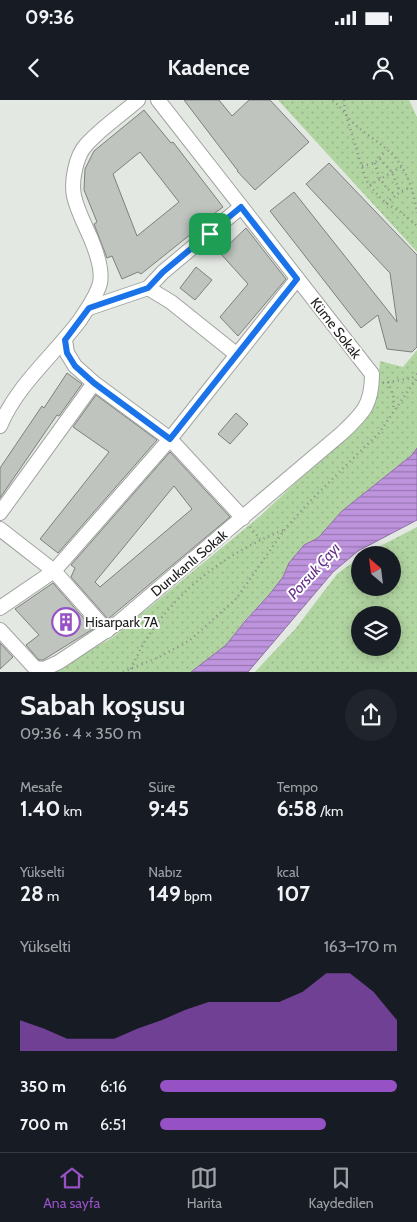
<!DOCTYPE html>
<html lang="tr">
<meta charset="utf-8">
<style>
body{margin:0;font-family:Cabin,sans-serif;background:#20242c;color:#f1f3f6;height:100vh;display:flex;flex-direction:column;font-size:19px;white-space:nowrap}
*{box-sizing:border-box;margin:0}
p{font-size:16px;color:#9ea1a6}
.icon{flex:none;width:28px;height:28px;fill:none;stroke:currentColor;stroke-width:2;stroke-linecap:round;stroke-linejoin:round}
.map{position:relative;height:572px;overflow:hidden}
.sheet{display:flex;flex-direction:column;background:#171b24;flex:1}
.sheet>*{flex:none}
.needle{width:32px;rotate:332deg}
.tools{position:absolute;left:351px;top:446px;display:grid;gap:10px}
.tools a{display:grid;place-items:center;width:50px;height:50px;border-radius:50%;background:#171b24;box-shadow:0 2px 12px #0003;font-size:25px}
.pin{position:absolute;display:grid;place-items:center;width:42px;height:42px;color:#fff;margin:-21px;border-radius:10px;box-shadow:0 2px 8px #0006}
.round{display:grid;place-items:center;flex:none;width:52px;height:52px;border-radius:26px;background:#20242c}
.overview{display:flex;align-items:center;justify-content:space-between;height:85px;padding:0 20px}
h1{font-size:28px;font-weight:700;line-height:38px}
.stats{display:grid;grid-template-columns:repeat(3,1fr);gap:8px;height:85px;padding:5px 20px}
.stats div{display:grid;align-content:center}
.stats b{font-size:21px;font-weight:700}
.stats small{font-size:14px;font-weight:400}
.stats p{font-size:14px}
.chart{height:140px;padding:10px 20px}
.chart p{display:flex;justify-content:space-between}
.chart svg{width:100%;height:90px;margin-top:5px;fill:#9651c5;opacity:.7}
ul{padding:0 20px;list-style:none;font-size:16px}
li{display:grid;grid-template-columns:80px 60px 1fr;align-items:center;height:38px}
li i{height:12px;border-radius:6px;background:#9651c5}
.status{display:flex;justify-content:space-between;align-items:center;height:35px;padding:0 25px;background:#171b24;direction:ltr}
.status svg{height:14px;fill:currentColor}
header{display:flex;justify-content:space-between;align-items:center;height:65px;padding:0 20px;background:#171b24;font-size:22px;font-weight:700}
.tab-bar{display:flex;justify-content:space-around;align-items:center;height:70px;border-top:1px solid #363941;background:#171b24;font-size:14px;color:#9ea1a6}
.tab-bar a{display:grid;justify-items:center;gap:2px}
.tab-bar .active{color:#9651c5}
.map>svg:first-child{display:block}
.green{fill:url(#green-dots);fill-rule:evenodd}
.water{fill:url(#water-rules);stroke:#8d70a4}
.building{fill:#c0c4bf;stroke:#7d807c;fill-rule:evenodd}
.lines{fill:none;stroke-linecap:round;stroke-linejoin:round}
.street-casing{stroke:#a1a4a0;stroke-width:16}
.path{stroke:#8a8d89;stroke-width:2.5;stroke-dasharray:1 4;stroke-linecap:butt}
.street{stroke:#fff;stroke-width:14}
.route-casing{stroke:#fff;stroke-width:10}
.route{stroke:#1a73e8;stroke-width:6}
.labels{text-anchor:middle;stroke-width:4;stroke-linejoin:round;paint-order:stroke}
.street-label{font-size:14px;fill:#1c1d1b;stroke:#fff}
.poi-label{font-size:14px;fill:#1c1d1b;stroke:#fff;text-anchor:start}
.water-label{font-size:15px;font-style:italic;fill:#653087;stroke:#fff}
</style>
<div class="status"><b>09:36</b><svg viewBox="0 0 49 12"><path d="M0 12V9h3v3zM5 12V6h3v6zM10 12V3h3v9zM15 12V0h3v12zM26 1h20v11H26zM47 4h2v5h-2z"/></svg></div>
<header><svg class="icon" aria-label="back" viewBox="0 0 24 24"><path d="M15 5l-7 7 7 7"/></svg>Kadence<svg class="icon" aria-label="person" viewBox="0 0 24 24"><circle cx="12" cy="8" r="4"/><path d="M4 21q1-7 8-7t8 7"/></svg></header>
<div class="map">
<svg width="417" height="572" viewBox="0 0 417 572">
<defs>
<pattern id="green-dots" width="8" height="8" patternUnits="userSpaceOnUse" patternTransform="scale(1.25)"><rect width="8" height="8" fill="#b1d5a1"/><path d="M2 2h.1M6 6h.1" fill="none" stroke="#98b68a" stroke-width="1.8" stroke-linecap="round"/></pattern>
<pattern id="water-rules" width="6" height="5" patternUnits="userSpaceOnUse" patternTransform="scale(1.25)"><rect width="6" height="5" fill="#be94de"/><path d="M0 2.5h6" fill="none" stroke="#9a78b3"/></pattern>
</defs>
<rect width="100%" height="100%" fill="#e4e8e3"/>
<g class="green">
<path d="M278,0H409L417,17V152Z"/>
<path d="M417,250V348L412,355L342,411L318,438L304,445L289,463L283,477L269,495L246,519L226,545L191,572H48L112,538L259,417L369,314L377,295L380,261L403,267Z"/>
<path d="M417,427V572H255L296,528L337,474L360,457V488H392V455H363ZM360,515H392V548H360Z"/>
</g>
<path class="water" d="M417,348V420L358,451L333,472L248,572H191L226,545L246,520L269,495L283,477L289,463L304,445L318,438L342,411L412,355Z"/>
<g class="building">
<path d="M184,0H219L232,16L249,0H270L309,42L255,90L237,71H238Z"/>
<path d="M144,10L171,43L173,42L223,107L190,132L191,134L141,174L138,172L122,179L112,156L107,158L94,124L97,122L84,90L85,69L94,51ZM140,52L179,102L137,136L113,74Z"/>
<path d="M329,63L417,155V247L412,252L387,249L378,215L361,228L270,111L294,92L397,222L390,173L306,84Z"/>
<path d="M246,128L286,179L238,236L220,217L248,184L220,153Z"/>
<path d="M196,167L212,180L195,200L180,188Z"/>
<path d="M67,273L82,284L59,316L57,315L0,398V368L42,306L44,308Z"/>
<path d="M96,295L157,340L58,453L40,439L109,352L73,327Z"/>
<path d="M236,313L248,324L230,344L218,334Z"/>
<path d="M170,352L230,417L108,519L71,477L75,468L71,465ZM174,386L192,409L100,487L95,482Z"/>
<path d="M53,483L93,529L43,560H39L26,545L39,535L15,509Z"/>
<path d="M0,543L13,557L0,569Z"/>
</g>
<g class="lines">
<defs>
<g id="street">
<path d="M148,188L163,172L241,107"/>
<path d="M89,208L148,188L171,202L236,254"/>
<path d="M65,240L67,253L75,266L94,283L170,339L243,418"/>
<path d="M0,326C17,285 54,255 80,220C87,209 97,196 100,183C103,169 96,151 91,139C85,125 77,110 74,96C71,81 76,56 86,45C101,28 121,15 138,0"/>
<path d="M0,413L94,283"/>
<path d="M0,429L54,471L107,531"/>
<path d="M0,508L54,471L170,339L297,179"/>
<path d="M0,530L35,568L44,569L59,562L119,522L342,333C363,313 372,305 372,274L158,0"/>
</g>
</defs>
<use href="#street" class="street-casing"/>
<g class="path">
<path d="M333,0L345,12L366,80L376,93L386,103L402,113L417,126"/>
<path d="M344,0C345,3 344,8 345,12C350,25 380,42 391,53C407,69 414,92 417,113"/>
<path d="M380,59L392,72L400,92"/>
<path d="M375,63C378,77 384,88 396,95"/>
<path d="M362,66L375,63L386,50"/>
<path d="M370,85L401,67"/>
<path d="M386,103L400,92L411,87"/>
<path d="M388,282L394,298L393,310"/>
<path d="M383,283L412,278L417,274"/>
<path d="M250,427L260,439"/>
<path d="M131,569C158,504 219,455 284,430"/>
<path d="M123,572L159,557L189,541L236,499L285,429L312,399L379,333L417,278"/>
</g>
<use href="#street" class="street"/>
</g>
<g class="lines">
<defs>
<path id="route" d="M241,107L297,179L170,339L94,283L75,266L67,253L65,240L89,208L148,188L163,172Z"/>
</defs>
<use href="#route" class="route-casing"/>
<use href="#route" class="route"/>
</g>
<defs>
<symbol id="building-ring" viewBox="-11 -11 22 22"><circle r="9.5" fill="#fff" stroke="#9651c5" stroke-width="1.5"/><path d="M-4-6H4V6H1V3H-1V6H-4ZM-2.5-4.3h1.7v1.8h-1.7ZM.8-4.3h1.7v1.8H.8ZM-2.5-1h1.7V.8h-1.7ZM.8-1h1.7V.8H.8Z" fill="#9651c5"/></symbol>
</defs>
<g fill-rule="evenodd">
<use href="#building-ring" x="50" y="506" width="32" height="32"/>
</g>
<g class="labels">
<g class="street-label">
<text transform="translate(336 228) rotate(52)" y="5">Küme Sokak</text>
<text transform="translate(189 463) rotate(-40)" y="5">Durukanlı Sokak</text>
</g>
<g class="poi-label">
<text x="85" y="527">Hisarpark 7A</text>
</g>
<g class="water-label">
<text transform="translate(314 471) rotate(-48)" y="5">Porsuk Çayı</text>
</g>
</g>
</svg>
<div class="tools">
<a><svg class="needle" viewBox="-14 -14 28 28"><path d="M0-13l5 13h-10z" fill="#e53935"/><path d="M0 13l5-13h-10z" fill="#9ea1a6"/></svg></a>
<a><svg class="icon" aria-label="layers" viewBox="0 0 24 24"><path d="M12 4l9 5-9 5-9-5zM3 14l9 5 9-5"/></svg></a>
</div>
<div class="pin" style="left:210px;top:134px;background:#1e9e55"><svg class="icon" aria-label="arrive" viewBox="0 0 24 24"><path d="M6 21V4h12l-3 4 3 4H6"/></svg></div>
</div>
<section class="sheet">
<div class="overview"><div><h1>Sabah koşusu</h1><p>09:36 · 4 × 350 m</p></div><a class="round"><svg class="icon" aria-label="share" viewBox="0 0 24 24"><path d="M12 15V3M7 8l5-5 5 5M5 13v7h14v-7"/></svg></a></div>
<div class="stats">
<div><p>Mesafe</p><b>1.40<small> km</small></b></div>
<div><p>Süre</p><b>9:45</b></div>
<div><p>Tempo</p><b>6:58<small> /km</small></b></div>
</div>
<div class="stats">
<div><p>Yükselti</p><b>28<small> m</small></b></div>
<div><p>Nabız</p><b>149<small> bpm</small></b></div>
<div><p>kcal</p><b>107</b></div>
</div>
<div class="chart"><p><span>Yükselti</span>163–170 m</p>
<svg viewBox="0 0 160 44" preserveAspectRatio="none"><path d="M0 44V29L10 33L20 38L30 38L40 38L50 33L60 29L70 24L80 20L90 20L100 20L110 20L120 15L130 6L140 6L150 15L160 29V44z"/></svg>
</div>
<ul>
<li><b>350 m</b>6:16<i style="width:100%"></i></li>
<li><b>700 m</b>6:51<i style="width:70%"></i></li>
</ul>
</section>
<nav class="tab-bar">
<a class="active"><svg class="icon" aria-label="home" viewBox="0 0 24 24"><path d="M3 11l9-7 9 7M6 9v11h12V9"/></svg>Ana sayfa</a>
<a><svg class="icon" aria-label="map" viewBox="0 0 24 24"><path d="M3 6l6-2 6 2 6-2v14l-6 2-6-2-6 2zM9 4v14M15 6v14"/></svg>Harita</a>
<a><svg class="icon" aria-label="saved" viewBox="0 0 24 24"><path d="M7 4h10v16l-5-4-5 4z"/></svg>Kaydedilen</a>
</nav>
